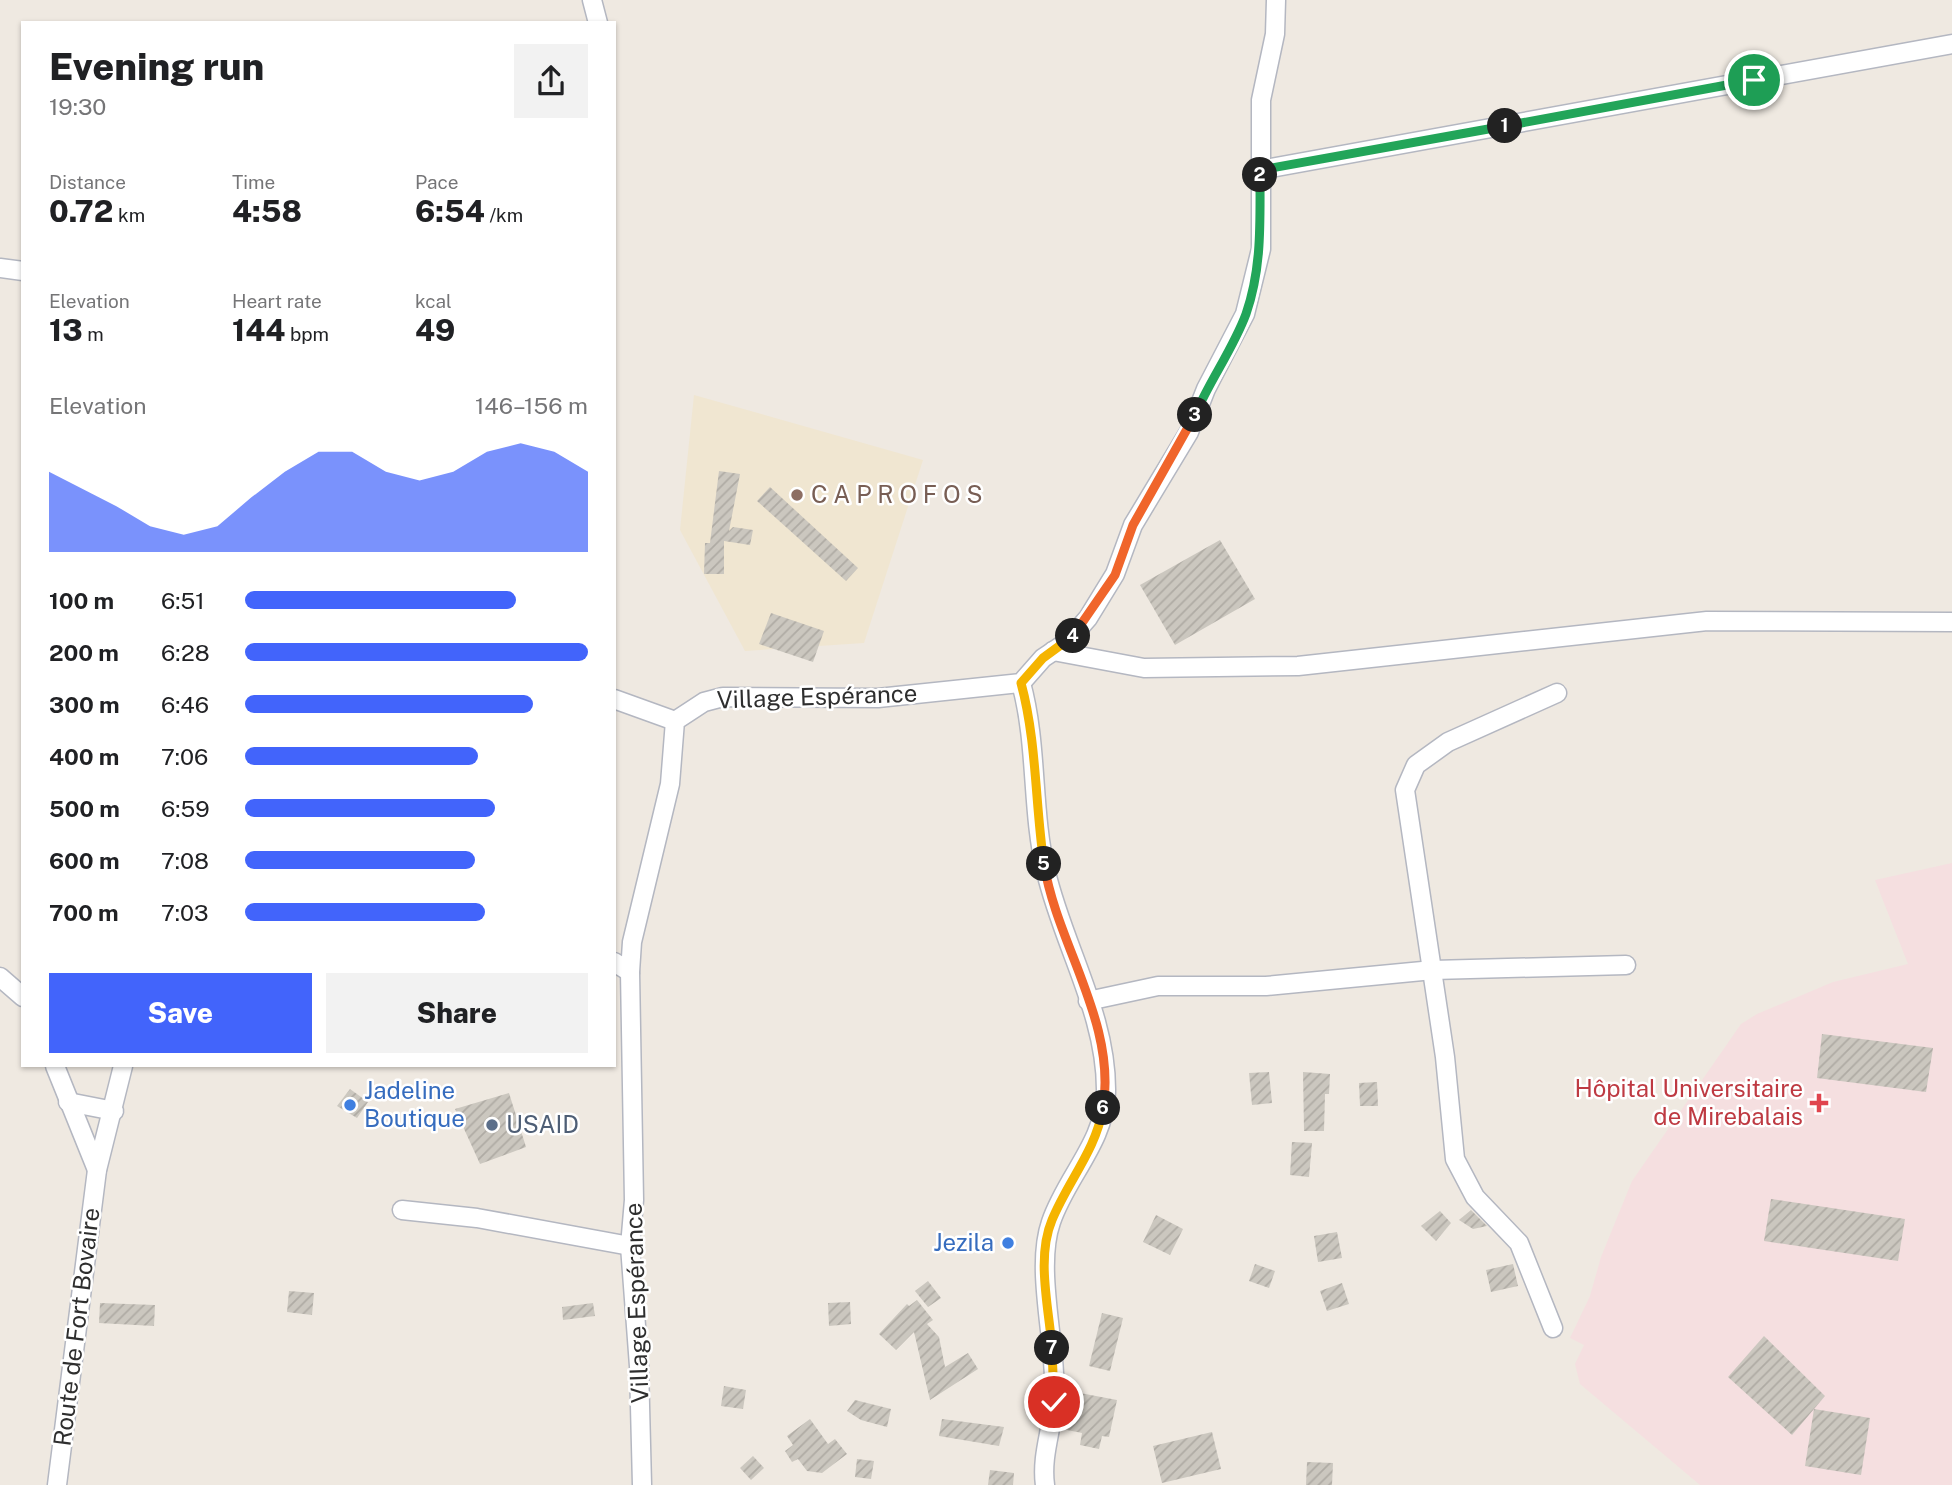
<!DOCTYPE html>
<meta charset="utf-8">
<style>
body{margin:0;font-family:"Public Sans",sans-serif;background:#f2f2f2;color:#202124;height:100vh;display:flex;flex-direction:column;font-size:26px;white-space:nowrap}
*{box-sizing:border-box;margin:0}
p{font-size:23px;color:#757577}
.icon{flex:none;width:38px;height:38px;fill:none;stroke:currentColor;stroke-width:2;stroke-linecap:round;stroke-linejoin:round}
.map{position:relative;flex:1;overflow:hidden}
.drawer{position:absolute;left:21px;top:21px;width:595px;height:1046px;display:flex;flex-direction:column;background:#fff;border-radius:0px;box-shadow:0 2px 5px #0004}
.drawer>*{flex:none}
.pin{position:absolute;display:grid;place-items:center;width:60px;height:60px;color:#fff;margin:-30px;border:4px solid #fff;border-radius:50%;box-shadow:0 2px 7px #0007}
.km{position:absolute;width:35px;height:35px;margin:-18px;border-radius:50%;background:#222;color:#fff;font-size:19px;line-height:35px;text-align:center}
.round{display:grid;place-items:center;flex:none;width:74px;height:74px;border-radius:0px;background:#f2f2f2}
.overview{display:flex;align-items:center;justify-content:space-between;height:119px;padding:0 28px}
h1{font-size:38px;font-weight:800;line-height:52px}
.stats{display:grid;grid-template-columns:repeat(3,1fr);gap:10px;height:119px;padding:7px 28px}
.stats div{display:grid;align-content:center}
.stats b{font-size:30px;font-weight:800}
.stats small{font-size:19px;font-weight:400}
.stats p{font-size:19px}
.chart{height:196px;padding:14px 28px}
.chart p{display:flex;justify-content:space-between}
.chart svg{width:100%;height:126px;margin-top:7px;fill:#4264fb;opacity:.7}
.button{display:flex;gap:14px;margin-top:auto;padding:14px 28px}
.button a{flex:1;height:80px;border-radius:0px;background:#4264fb;color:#fff;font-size:28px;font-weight:800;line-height:80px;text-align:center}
.button a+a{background:#f2f2f2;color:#202124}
ul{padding:0 28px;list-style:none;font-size:23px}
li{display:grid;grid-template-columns:112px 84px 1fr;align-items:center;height:52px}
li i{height:18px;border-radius:9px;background:#4264fb}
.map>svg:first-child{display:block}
.education{fill:#f0e6d1}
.medical{fill:#f5dfe0}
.building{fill:url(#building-hatch)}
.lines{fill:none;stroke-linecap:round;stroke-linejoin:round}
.minor-casing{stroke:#b4b7c1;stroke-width:21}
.minor{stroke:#fff;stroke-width:18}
.split-1-casing{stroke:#fff;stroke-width:14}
.split-2-casing{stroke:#fff;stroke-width:14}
.split-3-casing{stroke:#fff;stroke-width:14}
.split-4-casing{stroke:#fff;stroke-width:14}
.split-5-casing{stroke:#fff;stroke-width:14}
.split-6-casing{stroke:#fff;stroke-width:14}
.split-7-casing{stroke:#fff;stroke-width:14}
.split-8-casing{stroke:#fff;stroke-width:14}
.split-1{stroke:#22a559;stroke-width:9}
.split-2{stroke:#22a559;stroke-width:9}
.split-3{stroke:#22a559;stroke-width:9}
.split-4{stroke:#f0652b;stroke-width:9}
.split-5{stroke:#f5b400;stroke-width:9}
.split-6{stroke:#f0652b;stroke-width:9}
.split-7{stroke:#f5b400;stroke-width:9}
.split-8{stroke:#f5b400;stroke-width:9}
.education-dot{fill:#8d6e63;stroke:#fff;stroke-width:2.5}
.health-dot{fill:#e0444e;stroke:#fff;stroke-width:2.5}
.shop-dot{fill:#3f7fe0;stroke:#fff;stroke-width:2.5}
.service-dot{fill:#5c6f8a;stroke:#fff;stroke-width:2.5}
.labels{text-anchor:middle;stroke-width:5;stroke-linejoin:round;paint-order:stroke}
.education-label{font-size:24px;fill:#785e54;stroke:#fff;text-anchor:start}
.street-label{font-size:24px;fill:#2e2e2e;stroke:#fff}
.health-label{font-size:24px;fill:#be3a42;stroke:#fff;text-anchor:end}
.shop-label{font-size:24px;fill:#366cbe;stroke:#fff;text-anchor:start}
.service-label{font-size:24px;fill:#4e5e75;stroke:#fff;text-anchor:start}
</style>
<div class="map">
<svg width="1952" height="1485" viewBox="0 0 1952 1485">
<defs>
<pattern id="building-hatch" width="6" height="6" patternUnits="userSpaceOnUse" patternTransform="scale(1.75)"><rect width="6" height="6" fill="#cbc7bf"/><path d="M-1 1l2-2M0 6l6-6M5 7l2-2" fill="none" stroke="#afaba4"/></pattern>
</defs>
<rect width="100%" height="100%" fill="#efe9e1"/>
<path class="education" d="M694,395L923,460L864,643L745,651L680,530Z"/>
<path class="medical" d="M1952,863V1485H1700L1580,1384L1575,1364L1584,1345L1570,1338L1590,1296L1601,1257L1632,1181L1741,1024L1757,1014L1833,982L1908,964L1875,880Z"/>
<g class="building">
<path d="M719,471L740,474L729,531L733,527L753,530L750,545L724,541V574H704L705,543H710Z"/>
<path d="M770,487L858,568L846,581L757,501Z"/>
<path d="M1220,540L1255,599L1175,645L1140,585Z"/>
<path d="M771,613L824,631L813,662L759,644Z"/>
<path d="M1822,1034L1933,1048L1926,1092L1817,1078Z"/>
<path d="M1269,1072L1272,1103L1252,1105L1249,1073Z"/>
<path d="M1303,1072L1330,1074L1329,1094H1325L1324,1131H1304Z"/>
<path d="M1377,1082L1378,1106H1360L1359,1083Z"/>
<path d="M350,1089L368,1102L357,1118L337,1106Z"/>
<path d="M509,1093L526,1147L480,1164L455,1109Z"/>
<path d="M1292,1142L1312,1143L1309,1177L1290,1175Z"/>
<path d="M1771,1199L1905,1219L1898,1261L1764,1241Z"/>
<path d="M1471,1210L1487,1226L1473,1229L1459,1220Z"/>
<path d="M1440,1211L1451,1223L1436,1241L1421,1226Z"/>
<path d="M1156,1215L1183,1229L1170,1255L1143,1242Z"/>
<path d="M1337,1232L1342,1258L1318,1262L1314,1236Z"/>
<path d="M1255,1264L1275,1271L1269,1288L1249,1281Z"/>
<path d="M1513,1264L1518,1286L1491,1292L1486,1270Z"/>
<path d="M928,1281L941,1298L928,1307L915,1291Z"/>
<path d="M1342,1283L1349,1304L1327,1311L1320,1291Z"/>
<path d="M289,1291L314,1293L312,1315L287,1312Z"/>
<path d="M917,1300L933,1320L927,1324L939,1337L945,1367L968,1353L978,1369L930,1400L914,1332L896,1350L879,1334L907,1304L909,1306Z"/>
<path d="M850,1302L851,1324L829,1326L828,1303Z"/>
<path d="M100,1303L155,1305L154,1326L99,1323Z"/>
<path d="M593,1303L595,1316L563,1320L562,1307Z"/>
<path d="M1102,1313L1123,1318L1110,1371L1089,1366Z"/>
<path d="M1764,1336L1825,1396L1792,1435L1728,1377Z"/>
<path d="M724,1386L746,1390L743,1409L721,1406Z"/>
<path d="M1080,1393L1117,1400L1109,1437L1102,1436L1099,1449L1080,1445L1082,1433L1062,1429L1065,1404L1077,1407Z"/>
<path d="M855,1400L891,1409L887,1427L861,1420L847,1411Z"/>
<path d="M1814,1409L1870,1418L1861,1475L1805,1466Z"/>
<path d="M810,1419L828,1444L835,1439L847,1454L822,1473L807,1471L798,1459L792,1462L785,1451L793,1445L787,1436Z"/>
<path d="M942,1419L1004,1427L999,1446L939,1436Z"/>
<path d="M1212,1432L1221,1469L1162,1483L1153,1446Z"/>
<path d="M753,1456L764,1468L751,1480L740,1468Z"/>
<path d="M857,1459L874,1461L871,1479L855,1477Z"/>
<path d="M1307,1462L1333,1463L1332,1485H1306Z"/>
<path d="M990,1470L1014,1473L1013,1485H988Z"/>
</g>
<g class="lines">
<defs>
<g id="minor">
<path d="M592,0L598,23"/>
<path d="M1260,170L1952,44"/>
<path d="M0,268L23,271"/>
<path d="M1053,651L1144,668L1298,666L1707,621L1952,622"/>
<path d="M1021,683C1038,745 1031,810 1046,872C1063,945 1107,1015 1106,1092C1105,1142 1066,1177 1051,1222C1034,1271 1058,1347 1054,1401C1052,1430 1041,1456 1045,1485"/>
<path d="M614,699L675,721"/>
<path d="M614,962L630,972"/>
<path d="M0,977L23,997"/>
<path d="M1088,1001L1158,986H1266L1433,970L1626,965"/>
<path d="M55,1066L97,1170"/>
<path d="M68,1102L114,1111"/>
<path d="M402,1210L477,1218L630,1246"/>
<path d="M1553,1328L1519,1243L1475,1197L1455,1159L1445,1057L1405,790L1416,765L1448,742L1557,693"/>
<path d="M57,1485L97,1170L123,1066"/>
<path d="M642,1485L639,1366L630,1246L634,1200L630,972L632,942L670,784L675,721L704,702L723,697L878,698L1021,683L1043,658L1067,642L1088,618L1115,574L1133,525L1189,432L1206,389L1245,314L1261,249V100L1275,34L1276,0"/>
</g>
</defs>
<use href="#minor" class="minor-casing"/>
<use href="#minor" class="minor"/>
</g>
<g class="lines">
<defs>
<path id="split-1" d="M1505,126L1754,80"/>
<path id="split-2" d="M1260,175V170L1505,126"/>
<path id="split-3" d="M1195,415C1210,380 1233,349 1246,314C1262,268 1260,222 1260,175"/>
<path id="split-4" d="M1073,636L1115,575L1133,525L1195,415"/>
<path id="split-5" d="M1044,864C1035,804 1037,742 1021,683L1043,658L1073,636"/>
<path id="split-6" d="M1044,864C1057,945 1117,1023 1103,1108"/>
<path id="split-7" d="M1052,1348C1049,1308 1036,1258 1052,1220C1068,1181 1096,1150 1103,1108"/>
<path id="split-8" d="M1052,1348L1054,1402"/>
</defs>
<use href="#split-1" class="split-1-casing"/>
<use href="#split-2" class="split-2-casing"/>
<use href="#split-3" class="split-3-casing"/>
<use href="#split-4" class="split-4-casing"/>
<use href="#split-5" class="split-5-casing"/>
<use href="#split-6" class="split-6-casing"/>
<use href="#split-7" class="split-7-casing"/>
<use href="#split-8" class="split-8-casing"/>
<use href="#split-1" class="split-1"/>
<use href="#split-2" class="split-2"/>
<use href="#split-3" class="split-3"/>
<use href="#split-4" class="split-4"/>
<use href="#split-5" class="split-5"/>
<use href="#split-6" class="split-6"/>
<use href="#split-7" class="split-7"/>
<use href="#split-8" class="split-8"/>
</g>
<circle class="education-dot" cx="797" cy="495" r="7"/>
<path class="health-dot" d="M1815.5 1092.5h7v7h7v7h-7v7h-7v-7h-7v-7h7z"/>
<g class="shop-dot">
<circle cx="350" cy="1105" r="7"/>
<circle cx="1008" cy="1243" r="7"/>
</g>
<circle class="service-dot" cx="492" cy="1125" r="7"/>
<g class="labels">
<g class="education-label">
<text x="811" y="503">C A P R O F O S</text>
</g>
<g class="street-label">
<text transform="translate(817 697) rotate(-2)" y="8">Village Espérance</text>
<text transform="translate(637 1303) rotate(-92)" y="8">Village Espérance</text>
<text transform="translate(77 1327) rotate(-83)" y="8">Route de Fort Bovaire</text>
</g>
<g class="health-label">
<text x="1803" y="1097">Hôpital Universitaire<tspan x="1803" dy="28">de Mirebalais</tspan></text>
</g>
<g class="shop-label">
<text x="364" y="1099">Jadeline<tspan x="364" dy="28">Boutique</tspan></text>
<text x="994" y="1251" text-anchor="end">Jezila</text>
</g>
<g class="service-label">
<text x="506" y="1133">USAID</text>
</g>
</g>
</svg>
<div class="pin" style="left:1754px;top:80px;background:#1e9e55"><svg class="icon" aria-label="arrive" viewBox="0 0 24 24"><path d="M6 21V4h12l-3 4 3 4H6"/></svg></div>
<div class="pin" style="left:1054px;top:1402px;background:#d93025"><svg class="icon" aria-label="check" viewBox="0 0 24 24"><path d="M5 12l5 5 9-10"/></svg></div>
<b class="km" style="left:1505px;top:126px">1</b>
<b class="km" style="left:1260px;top:175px">2</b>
<b class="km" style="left:1195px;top:415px">3</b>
<b class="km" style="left:1073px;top:636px">4</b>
<b class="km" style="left:1044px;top:864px">5</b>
<b class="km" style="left:1103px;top:1108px">6</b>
<b class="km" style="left:1052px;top:1348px">7</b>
<section class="drawer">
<div class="overview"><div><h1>Evening run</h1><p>19:30</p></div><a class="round"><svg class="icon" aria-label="share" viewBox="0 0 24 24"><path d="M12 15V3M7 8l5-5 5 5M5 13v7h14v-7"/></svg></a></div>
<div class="stats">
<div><p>Distance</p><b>0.72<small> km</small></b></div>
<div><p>Time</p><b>4:58</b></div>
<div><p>Pace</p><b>6:54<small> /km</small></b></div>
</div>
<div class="stats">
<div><p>Elevation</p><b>13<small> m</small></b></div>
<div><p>Heart rate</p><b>144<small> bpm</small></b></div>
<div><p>kcal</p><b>49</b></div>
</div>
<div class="chart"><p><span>Elevation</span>146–156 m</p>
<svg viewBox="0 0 160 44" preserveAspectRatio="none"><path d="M0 44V16L10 22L20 28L30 35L40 38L50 35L60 25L70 16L80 9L90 9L100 16L110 19L120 16L130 9L140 6L150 9L160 16V44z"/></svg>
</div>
<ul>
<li><b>100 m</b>6:51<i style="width:79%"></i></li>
<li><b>200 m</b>6:28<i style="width:100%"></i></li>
<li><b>300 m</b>6:46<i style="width:84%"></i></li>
<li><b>400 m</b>7:06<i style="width:68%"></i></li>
<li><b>500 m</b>6:59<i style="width:73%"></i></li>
<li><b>600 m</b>7:08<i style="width:67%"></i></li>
<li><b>700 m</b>7:03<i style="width:70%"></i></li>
</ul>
<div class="button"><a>Save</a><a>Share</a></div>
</section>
</div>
